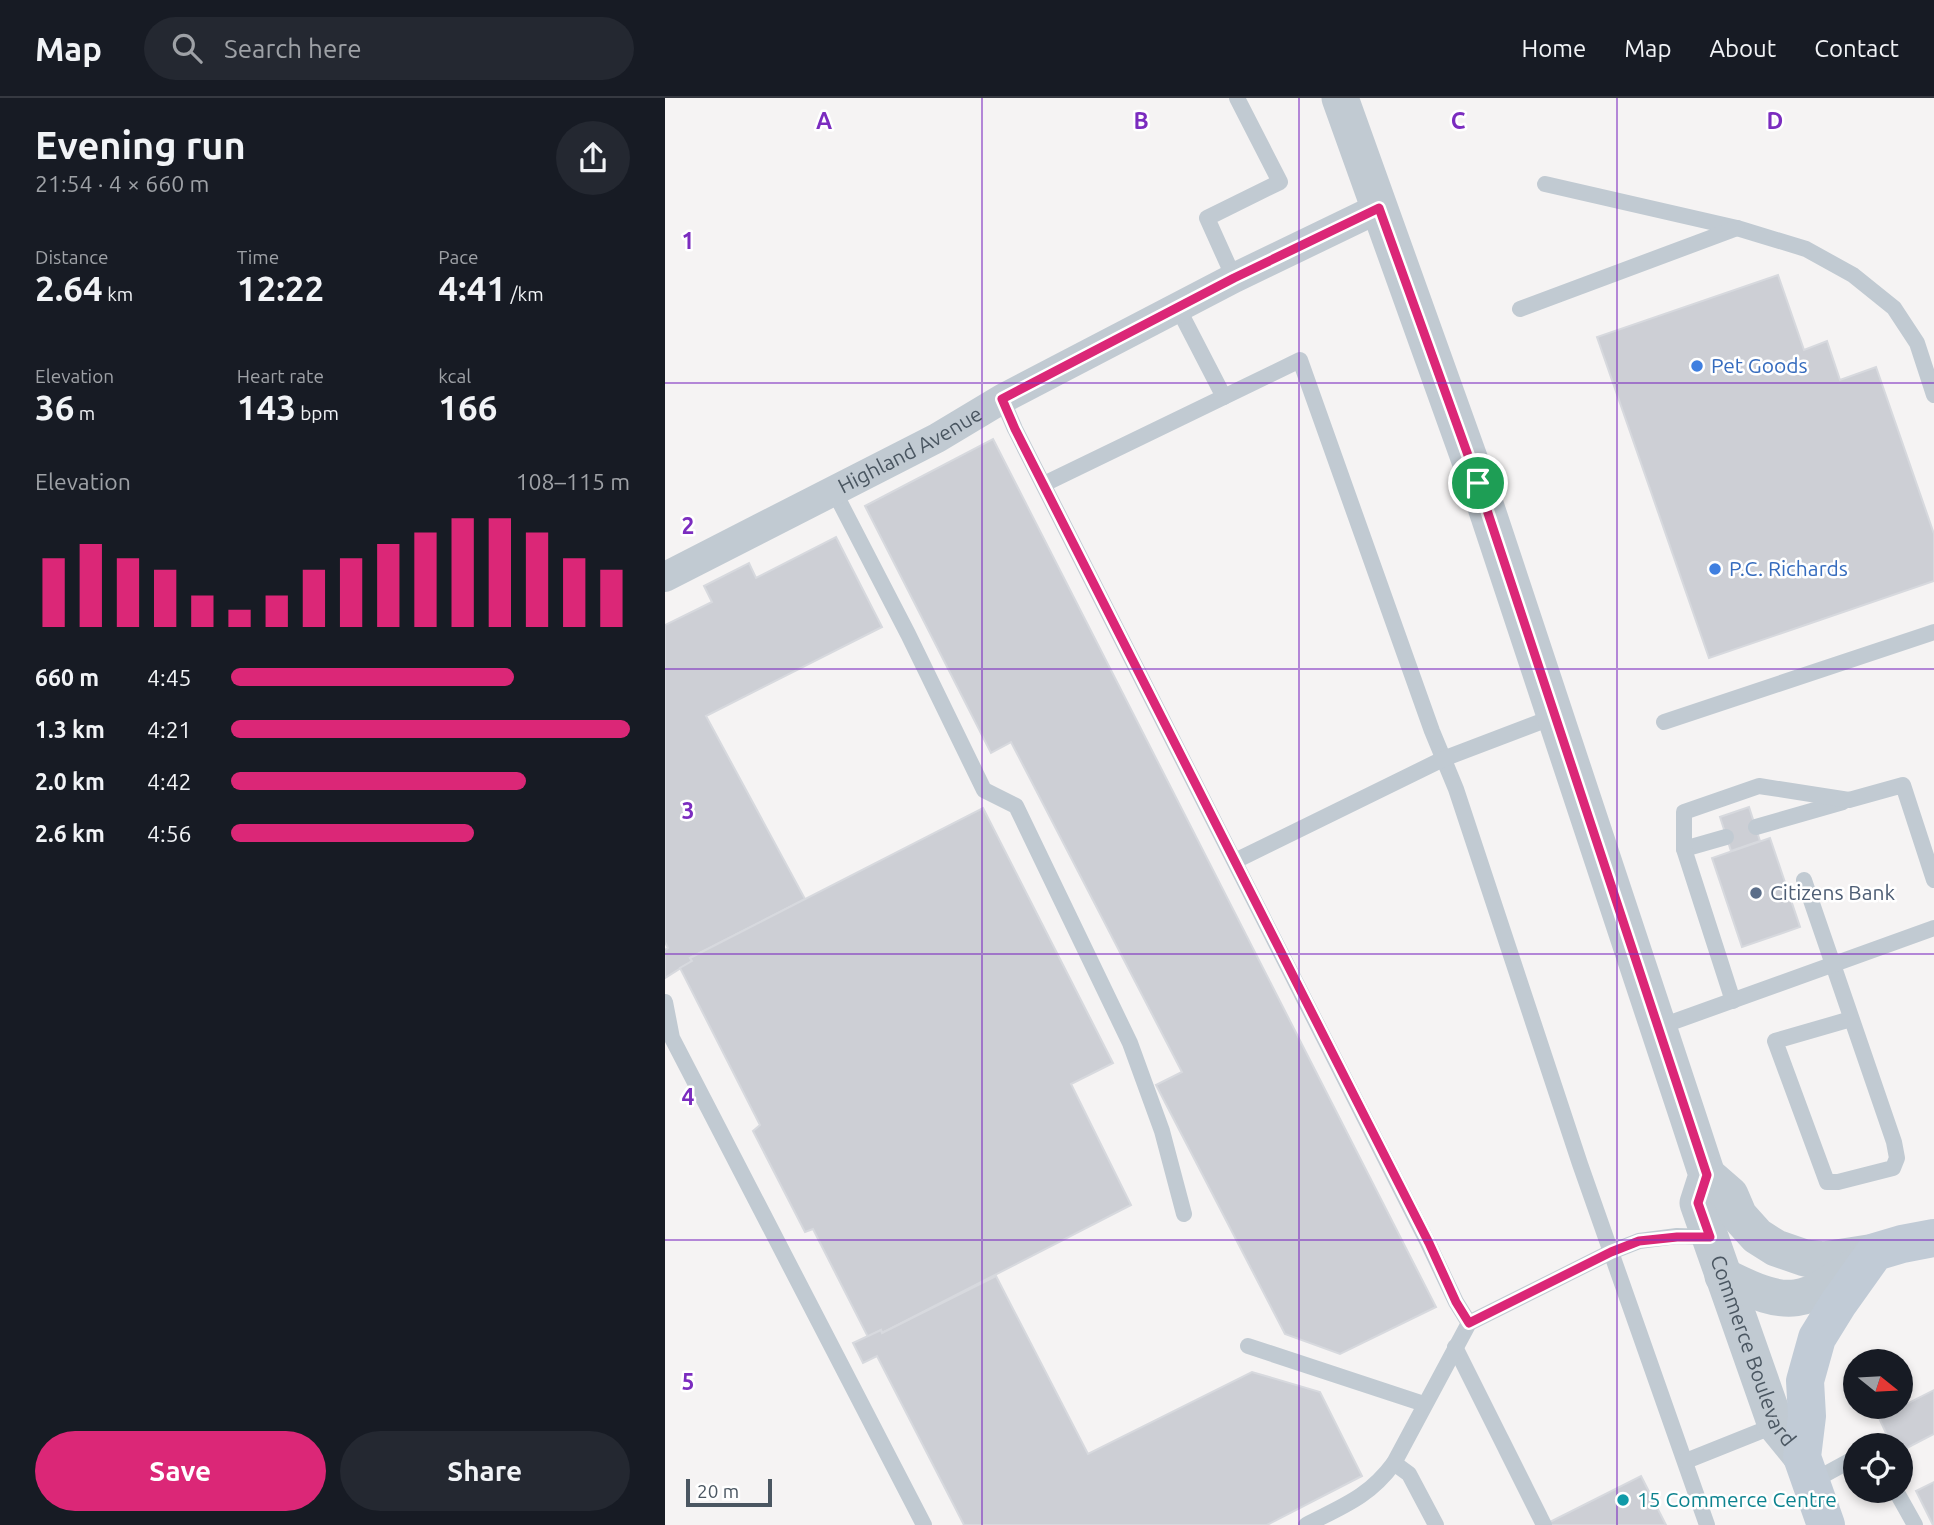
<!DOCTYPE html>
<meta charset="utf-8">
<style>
body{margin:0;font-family:Ubuntu,sans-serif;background:#242831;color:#f1f3f6;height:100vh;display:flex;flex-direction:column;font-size:26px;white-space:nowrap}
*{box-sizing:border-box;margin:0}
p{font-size:23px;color:#9ea1a6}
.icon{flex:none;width:38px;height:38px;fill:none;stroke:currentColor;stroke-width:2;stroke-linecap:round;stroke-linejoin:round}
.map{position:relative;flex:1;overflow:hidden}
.details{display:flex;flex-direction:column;background:#171b24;width:665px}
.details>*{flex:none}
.needle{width:46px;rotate:108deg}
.tools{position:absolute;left:1178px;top:1251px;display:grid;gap:14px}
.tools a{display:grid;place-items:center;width:70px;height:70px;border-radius:50%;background:#171b24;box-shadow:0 4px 10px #0003;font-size:35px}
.scale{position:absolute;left:21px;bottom:18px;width:86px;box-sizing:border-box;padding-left:7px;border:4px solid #4a5661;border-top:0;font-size:19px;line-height:24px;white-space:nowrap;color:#4a5661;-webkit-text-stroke:5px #fff;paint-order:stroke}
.pin{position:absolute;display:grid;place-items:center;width:60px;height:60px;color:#fff;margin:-30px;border:4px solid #fff;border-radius:50%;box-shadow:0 2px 7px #0007}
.round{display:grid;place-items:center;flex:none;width:74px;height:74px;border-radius:37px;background:#242831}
.head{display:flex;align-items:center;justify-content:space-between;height:119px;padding:0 35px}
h1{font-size:38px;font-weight:700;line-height:52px}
.figures{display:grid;grid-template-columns:repeat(3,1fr);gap:10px;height:119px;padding:7px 35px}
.figures div{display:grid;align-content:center}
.figures b{font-size:35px;font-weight:700}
.figures small{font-size:19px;font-weight:400}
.figures p{font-size:19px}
.chart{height:196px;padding:14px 35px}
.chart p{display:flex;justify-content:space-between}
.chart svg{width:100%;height:126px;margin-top:7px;stroke:#db2777;stroke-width:6}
.button{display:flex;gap:14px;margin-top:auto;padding:14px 35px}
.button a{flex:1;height:80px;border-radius:42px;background:#db2777;color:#fff;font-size:28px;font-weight:700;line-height:80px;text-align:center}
.button a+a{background:#242831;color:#f1f3f6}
ul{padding:0 35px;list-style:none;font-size:23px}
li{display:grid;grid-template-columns:112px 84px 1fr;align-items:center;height:52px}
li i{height:18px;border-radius:9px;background:#db2777}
header{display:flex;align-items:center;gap:42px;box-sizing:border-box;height:98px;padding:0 35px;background:#171b24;border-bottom:2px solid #363941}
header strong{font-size:33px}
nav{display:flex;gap:38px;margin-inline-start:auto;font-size:24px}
.search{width:490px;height:63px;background:#242831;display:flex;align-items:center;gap:18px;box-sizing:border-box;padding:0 24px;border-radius:38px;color:#9ea1a6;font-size:26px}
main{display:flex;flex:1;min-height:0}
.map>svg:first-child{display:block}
.building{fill:#cdcfd5;stroke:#d7d9de;stroke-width:2}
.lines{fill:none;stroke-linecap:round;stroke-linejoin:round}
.service{stroke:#c1cad2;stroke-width:16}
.minor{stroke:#c1cad2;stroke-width:30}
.tertiary{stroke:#c1cad2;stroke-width:37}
.secondary{stroke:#c1cbd6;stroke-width:38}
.route-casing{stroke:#fff;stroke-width:14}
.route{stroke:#db2777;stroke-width:9}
.grid{fill:none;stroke:#7b2cbf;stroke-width:2;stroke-opacity:0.55}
.shop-dot{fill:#3f7fe0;stroke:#fff;stroke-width:2.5}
.service-dot{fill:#5c6f8a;stroke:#fff;stroke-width:2.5}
.culture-dot{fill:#0f9aa8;stroke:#fff;stroke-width:2.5}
.labels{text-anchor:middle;stroke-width:5;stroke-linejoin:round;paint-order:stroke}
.shop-label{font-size:21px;fill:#366cbe;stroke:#fff;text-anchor:start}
.street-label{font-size:21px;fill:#4a5661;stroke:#fff}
.service-label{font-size:21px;fill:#4e5e75;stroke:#fff;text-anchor:start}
.culture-label{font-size:21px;fill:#0d838f;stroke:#fff;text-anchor:start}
.grid-label{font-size:23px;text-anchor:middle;font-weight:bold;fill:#7b2cbf;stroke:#fff;stroke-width:5;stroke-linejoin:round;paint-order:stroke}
</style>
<header>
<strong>Map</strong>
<div class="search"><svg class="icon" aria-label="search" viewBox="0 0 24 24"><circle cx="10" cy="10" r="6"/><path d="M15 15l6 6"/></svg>Search here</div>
<nav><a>Home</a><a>Map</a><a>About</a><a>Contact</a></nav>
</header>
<main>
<section class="details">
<div class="head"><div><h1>Evening run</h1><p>21:54 · 4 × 660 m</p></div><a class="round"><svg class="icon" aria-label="share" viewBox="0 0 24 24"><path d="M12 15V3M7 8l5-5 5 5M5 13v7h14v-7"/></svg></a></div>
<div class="figures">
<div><p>Distance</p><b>2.64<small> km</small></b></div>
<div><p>Time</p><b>12:22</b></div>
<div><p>Pace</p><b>4:41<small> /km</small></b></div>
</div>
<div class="figures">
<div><p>Elevation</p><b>36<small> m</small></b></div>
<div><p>Heart rate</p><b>143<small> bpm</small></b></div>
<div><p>kcal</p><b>166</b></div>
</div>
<div class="chart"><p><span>Elevation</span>108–115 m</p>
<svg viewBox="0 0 160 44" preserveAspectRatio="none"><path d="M5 44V20M15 44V15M25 44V20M35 44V24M45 44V33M55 44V38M65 44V33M75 44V24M85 44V20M95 44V15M105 44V11M115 44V6M125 44V6M135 44V11M145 44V20M155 44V24"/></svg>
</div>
<ul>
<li><b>660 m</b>4:45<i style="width:71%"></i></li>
<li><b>1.3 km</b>4:21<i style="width:100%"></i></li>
<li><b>2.0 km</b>4:42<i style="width:74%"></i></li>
<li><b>2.6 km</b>4:56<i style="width:61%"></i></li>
</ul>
<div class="button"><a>Save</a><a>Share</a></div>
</section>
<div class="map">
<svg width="1269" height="1427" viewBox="0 0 1269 1427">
<rect width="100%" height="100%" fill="#f5f3f3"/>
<g class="building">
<path d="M1113,177L1139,252L1162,243L1175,282L1211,269L1269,436V483L1044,560L932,239Z"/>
<path d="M328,341L771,1209L675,1256L620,1236L491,987L517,974L346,644L326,655L200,408Z"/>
<path d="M171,439L217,529L41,618L140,801L25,860L27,863L0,880V852L3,850L0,844V527L47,504L39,488L84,465L91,480Z"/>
<path d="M1084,709L1095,743L1066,753L1055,719Z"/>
<path d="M318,710L448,965L406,986L466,1107L217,1235L216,1232L203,1239L148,1131L140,1134L88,1033L95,1027L15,870L27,863L25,860Z"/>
<path d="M1105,740L1135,829L1077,849L1047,760Z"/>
<path d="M331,1178L423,1356L587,1274L655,1294L697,1378L602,1427H299L212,1258L198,1265L188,1245L216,1232L217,1235Z"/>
<path d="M1269,1292V1336L1236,1353V1348H1227L1214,1320Z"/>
<path d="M976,1378L1001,1427H878H879Z"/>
<path d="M1269,1384V1427H1268L1251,1393Z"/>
</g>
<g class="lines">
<g class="service">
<path d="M880,86L1072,130L1141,151L1188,177L1229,210L1252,245L1269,297"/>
<path d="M569,180L542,120L615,84L572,0"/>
<path d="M513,210L559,299"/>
<path d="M855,211L1072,130"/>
<path d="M337,301L350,331L763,1145L791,1204L804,1225"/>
<path d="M379,386L635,262L767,633L791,691L915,1066L1042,1427"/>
<path d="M169,393L243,536L319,692L351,708L465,945L497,1033L519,1116"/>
<path d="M999,624L1269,534"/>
<path d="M1091,729L1178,704"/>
<path d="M1019,751L1061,739"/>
<path d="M570,763L778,661L891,618"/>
<path d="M1139,782L1229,1044L1232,1060L1228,1070L1173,1084H1162L1110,943L1186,921"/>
<path d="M1068,903L1019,751V714L1094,688L1184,702L1238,687L1269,782"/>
<path d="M0,904L7,940L259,1427"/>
<path d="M994,929L1269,830"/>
<path d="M583,1248L759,1306"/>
<path d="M790,1249L879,1427"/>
<path d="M1021,1363L1111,1327"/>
<path d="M729,1365L744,1376L771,1427"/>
<path d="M1146,1384L1190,1360"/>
<path d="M1231,1393L1250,1427"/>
<path d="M641,1427C678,1408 704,1399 729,1365L804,1225L946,1154L974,1143L1012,1138L1045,1139"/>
</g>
<path class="minor" id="s1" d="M0,479L272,340L337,301L569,180L714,110"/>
<g class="tertiary">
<path id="s2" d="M675,0L813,385L1022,1016L1042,1077L1033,1105L1111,1327L1137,1359"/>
<path d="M1042,1077L1065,1097L1074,1118L1092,1138L1111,1150L1140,1160L1159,1162L1210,1154"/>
<path d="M1058,1178C1130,1215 1140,1204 1202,1160"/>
</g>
<path class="secondary" d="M1161,1427L1137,1359L1142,1318L1140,1283L1152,1240L1173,1206L1210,1154L1237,1146L1269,1140"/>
</g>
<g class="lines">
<defs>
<path id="route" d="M714,110L813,385L1042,1077L1033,1105L1045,1139H1012L974,1143L946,1154L804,1225L791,1204L764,1145L350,331L337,301L569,180Z"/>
</defs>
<use href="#route" class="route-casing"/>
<use href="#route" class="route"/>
</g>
<path class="grid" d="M317,0V1427M634,0V1427M952,0V1427M0,285H1269M0,571H1269M0,856H1269M0,1142H1269"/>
<g class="shop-dot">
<circle cx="1032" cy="268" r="7"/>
<circle cx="1050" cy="471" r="7"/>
</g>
<circle class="service-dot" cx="1091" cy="795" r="7"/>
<circle class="culture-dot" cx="958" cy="1402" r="7"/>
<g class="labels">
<g class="shop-label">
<text x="1046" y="275">Pet Goods</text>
<text x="1064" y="478">P.C. Richards</text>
</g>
<g class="street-label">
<text dy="7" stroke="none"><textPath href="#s1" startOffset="276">Highland Avenue</textPath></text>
<text dy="7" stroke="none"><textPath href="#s2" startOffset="1325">Commerce Boulevard</textPath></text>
</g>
<g class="service-label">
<text x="1105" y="802">Citizens Bank</text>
</g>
<g class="culture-label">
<text x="972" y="1409">15 Commerce Centre</text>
</g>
</g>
<g class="grid-label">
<text x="159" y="31">A</text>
<text x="476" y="31">B</text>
<text x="793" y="31">C</text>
<text x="1110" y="31">D</text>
<text x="23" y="151">1</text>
<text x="23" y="436">2</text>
<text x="23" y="721">3</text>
<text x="23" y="1007">4</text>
<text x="23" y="1292">5</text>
</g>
</svg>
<div class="tools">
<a><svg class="needle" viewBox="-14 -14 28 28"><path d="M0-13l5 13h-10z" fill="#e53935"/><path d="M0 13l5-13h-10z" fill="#9ea1a6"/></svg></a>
<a><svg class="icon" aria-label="locate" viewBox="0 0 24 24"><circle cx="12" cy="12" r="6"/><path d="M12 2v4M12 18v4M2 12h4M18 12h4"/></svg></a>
</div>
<div class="scale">20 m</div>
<div class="pin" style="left:813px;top:385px;background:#1e9e55"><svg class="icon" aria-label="arrive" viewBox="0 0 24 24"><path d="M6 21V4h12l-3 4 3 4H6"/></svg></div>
</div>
</main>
